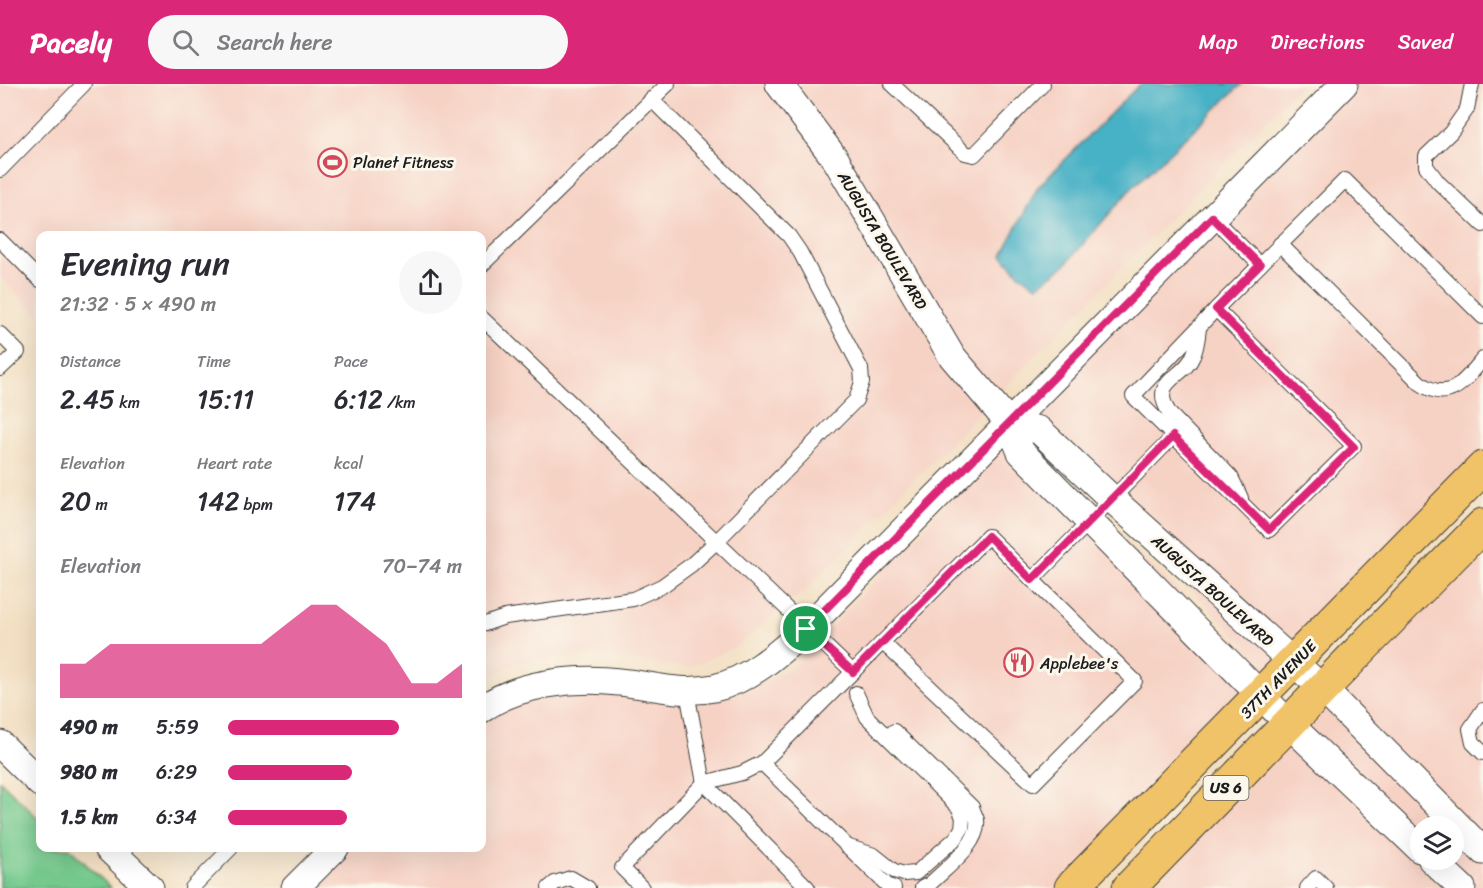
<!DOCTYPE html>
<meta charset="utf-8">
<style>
body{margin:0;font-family:Sriracha,sans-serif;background:#f7f7f7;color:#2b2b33;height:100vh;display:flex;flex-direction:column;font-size:22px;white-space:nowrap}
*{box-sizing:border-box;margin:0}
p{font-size:20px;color:#7c7c81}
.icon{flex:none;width:33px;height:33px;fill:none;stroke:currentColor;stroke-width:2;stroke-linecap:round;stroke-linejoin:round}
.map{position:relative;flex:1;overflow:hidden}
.drawer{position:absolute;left:36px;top:147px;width:450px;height:621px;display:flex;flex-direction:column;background:#fff;border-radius:12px;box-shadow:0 6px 24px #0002}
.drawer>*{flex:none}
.fabs{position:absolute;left:1410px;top:732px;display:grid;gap:12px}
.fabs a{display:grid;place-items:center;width:54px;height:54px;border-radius:50%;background:#fff;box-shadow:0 6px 24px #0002;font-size:30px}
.pin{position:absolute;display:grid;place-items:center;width:51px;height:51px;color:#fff;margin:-26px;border:3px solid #fff;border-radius:50%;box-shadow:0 2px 6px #0007}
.round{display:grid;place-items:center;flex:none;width:63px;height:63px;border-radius:32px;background:#f7f7f7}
.summary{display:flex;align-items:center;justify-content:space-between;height:102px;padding:0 24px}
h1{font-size:33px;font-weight:600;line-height:45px}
.metrics{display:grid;grid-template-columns:repeat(3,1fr);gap:9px;height:102px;padding:6px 24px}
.metrics div{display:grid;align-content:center}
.metrics b{font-size:26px;font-weight:600}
.metrics small{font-size:16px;font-weight:400}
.metrics p{font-size:16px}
.chart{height:168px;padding:12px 24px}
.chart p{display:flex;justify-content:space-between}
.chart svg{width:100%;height:108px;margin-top:6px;fill:#db2777;opacity:.7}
ul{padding:0 24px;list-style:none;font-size:20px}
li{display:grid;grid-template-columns:96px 72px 1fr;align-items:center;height:45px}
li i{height:15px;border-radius:8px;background:#db2777}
header{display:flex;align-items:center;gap:36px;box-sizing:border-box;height:84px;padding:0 30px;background:#db2777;color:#fff}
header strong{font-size:28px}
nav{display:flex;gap:33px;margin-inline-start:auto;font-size:21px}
.search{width:420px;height:54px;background:#f7f7f7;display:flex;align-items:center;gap:15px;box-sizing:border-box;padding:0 21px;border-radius:33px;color:#7c7c81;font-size:22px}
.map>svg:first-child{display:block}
.built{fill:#f6d2c4;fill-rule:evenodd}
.green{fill:#75c98d;stroke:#487254;stroke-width:1.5}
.water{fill:#47b1c5;stroke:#326670;stroke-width:1.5}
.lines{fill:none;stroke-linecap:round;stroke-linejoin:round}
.lane-casing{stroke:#3c3935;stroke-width:16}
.street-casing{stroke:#3c3935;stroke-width:29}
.primary-casing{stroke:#3c3935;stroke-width:35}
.lane{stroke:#fff;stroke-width:14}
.street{stroke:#fff;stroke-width:27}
.primary{stroke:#f0c369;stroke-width:33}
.route-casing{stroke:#fff;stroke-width:12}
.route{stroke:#db2777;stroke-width:8}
.labels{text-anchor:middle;stroke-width:6;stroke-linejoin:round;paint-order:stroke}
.shield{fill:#fbf7ec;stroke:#5f5e5a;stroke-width:1.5}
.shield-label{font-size:15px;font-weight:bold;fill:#1c1c1c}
.poi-label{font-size:16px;fill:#1c1c1c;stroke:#fbf7ec;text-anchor:start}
.street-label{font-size:16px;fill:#1c1c1c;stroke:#fbf7ec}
</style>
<header>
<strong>Pacely</strong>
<div class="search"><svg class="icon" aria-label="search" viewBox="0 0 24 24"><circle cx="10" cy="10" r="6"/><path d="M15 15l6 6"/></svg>Search here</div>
<nav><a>Map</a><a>Directions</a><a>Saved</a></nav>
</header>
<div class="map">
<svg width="1483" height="804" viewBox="0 0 1483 804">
<rect width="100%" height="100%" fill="#fbf7ec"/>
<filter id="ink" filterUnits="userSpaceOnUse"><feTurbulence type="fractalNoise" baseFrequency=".0167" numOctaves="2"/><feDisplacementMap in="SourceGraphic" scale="12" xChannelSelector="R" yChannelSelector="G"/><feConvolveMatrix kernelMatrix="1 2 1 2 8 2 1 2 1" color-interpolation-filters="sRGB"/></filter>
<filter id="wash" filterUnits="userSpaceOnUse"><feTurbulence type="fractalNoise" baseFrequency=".008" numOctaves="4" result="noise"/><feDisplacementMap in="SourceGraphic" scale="24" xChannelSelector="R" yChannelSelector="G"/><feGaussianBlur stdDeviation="1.35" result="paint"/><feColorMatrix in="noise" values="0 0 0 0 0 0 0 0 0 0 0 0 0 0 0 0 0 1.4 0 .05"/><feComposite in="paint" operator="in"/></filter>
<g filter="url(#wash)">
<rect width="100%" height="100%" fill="#f3dfc2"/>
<g class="built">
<path d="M0,0H1302L809,503L737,562L688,584L592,571L517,578L482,598V152H40V233L0,193Z"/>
<path d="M1355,0H1483V370L1057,804H304L346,764H482V637L491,629L550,610L609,604L696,619L742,610L793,583L1007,357L1264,580L1024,334Z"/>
<path d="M1483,456V804H1151ZM1420,742H1454V776H1420Z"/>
</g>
<path class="green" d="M0,697L40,736V764H69L111,804H0Z"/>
<path class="water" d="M1140,0H1242L1130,106L1064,182L1037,202L1019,190L1002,171L1038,103Z"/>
</g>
<g filter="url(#ink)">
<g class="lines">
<defs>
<g id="lane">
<path d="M892,0L965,69L974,71L1043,0"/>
<path d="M1472,0L1467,25L1451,48L1426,72V82L1438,98L1483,141"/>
<path d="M0,86L84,0"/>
<path d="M1212,133L1260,181"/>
<path d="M0,156L40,196"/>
<path d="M1280,160L1420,299C1449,320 1464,298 1483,275"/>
<path d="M482,181L668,0"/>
<path d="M1216,225L1354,362L1269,446L1133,312Z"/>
<path d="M1216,225L1345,96L1483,233"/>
<path d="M482,234L853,588"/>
<path d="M1199,244C1198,253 1197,264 1193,272C1184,295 1148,296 1170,330L1231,393L1241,414"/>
<path d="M0,250L18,268L0,285"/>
<path d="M1032,496L1173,353"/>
<path d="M482,541L505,533L633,515L662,502L691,481L716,458L856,316L862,298L861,285L800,168L789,152L651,15"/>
<path d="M687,608L704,699L808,804"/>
<path d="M1483,626L1470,645L1473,659L1483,669"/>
<path d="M894,647L972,723C973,727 976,732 977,736C980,760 946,784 930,800L922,804"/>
<path d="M762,679L888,802L894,804"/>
<path d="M846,762L874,771L894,787L904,790L916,789L956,754L962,744L963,734L959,724L867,633L856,609"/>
<path d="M192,804L231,764"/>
<path d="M549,804L555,799L571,794L588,804"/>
<path d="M642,804L622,784L704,699L742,689L762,679C837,604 913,528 988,452L1135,597L1033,700L882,558"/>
<path d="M1307,804L1316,794L1326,804"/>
</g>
<g id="street">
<path d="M779,0L836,76L951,271L1009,339L1021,368L1289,640L1420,765"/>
<path d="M1009,339L1039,346L1112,415L1322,604L1483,767"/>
<path d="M482,625C517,599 576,593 619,598C653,601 679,611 714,604C750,596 780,568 806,545L1344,0"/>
<path d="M0,660L40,699"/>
<path d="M108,764L150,804"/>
<path d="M1432,776L1462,804"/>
<path d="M295,804L335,764"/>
</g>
<g id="primary">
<path d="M1071,804L1483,384"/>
<path d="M1129,804C1247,683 1364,561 1483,441"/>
</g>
</defs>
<use href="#lane" class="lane-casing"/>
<use href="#street" class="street-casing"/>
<use href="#primary" class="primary-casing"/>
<use href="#lane" class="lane"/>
<use href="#street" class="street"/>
<use href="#primary" class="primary"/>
</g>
</g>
<g class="lines" filter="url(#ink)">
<defs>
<path id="route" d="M1212,133L1260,181L1216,225L1354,363L1269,446L1173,352L1032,496L988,452L853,588L806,545Z"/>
</defs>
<use href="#route" class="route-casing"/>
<use href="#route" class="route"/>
</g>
<defs>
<symbol id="stadium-ring" viewBox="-11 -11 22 22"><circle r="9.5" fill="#fbf7ec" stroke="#d1495b" stroke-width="1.5"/><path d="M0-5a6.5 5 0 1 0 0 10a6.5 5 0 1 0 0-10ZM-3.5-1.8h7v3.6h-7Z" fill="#d1495b"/></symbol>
<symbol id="restaurant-ring" viewBox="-11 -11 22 22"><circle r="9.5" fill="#fbf7ec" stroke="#d1495b" stroke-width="1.5"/><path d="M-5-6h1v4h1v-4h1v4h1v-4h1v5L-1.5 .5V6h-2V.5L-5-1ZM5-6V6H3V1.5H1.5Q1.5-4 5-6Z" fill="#d1495b"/></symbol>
</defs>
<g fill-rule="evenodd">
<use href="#stadium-ring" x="316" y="62" width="33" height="33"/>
<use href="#restaurant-ring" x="1002" y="562" width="33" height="33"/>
</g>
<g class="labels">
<rect class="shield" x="1203.5" y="692" width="45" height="24" rx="4.5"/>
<g class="shield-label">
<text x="1226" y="709">US 6</text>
</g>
<g class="poi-label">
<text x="353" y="84">Planet Fitness</text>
<text x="1040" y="585">Applebee's</text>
</g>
<g class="street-label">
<text transform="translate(883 156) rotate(59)" y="6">AUGUSTA BOULEVARD</text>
<text transform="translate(1213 506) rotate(42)" y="6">AUGUSTA BOULEVARD</text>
<text transform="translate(1278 595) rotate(-46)" y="6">37TH AVENUE</text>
</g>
</g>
</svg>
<div class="fabs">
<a><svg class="icon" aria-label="layers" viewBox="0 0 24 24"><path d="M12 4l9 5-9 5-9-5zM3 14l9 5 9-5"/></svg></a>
</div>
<div class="pin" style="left:806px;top:545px;background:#1e9e55"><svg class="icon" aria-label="arrive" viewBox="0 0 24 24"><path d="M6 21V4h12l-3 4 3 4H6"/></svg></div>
<section class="drawer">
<div class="summary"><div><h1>Evening run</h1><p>21:32 · 5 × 490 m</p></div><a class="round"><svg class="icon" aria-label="share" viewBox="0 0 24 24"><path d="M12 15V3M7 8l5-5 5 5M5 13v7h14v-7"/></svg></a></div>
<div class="metrics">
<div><p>Distance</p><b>2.45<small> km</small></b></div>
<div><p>Time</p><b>15:11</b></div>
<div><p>Pace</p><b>6:12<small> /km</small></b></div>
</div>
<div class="metrics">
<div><p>Elevation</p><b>20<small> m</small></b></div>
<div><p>Heart rate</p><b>142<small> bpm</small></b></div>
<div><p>kcal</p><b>174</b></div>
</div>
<div class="chart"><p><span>Elevation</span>70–74 m</p>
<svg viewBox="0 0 160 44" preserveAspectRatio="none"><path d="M0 44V30L10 30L20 22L30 22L40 22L50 22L60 22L70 22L80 22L90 14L100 6L110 6L120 14L130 22L140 38L150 38L160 30V44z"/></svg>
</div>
<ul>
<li><b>490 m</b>5:59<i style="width:73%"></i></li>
<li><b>980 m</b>6:29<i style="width:53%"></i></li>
<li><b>1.5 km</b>6:34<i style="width:51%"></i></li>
</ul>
</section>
</div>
